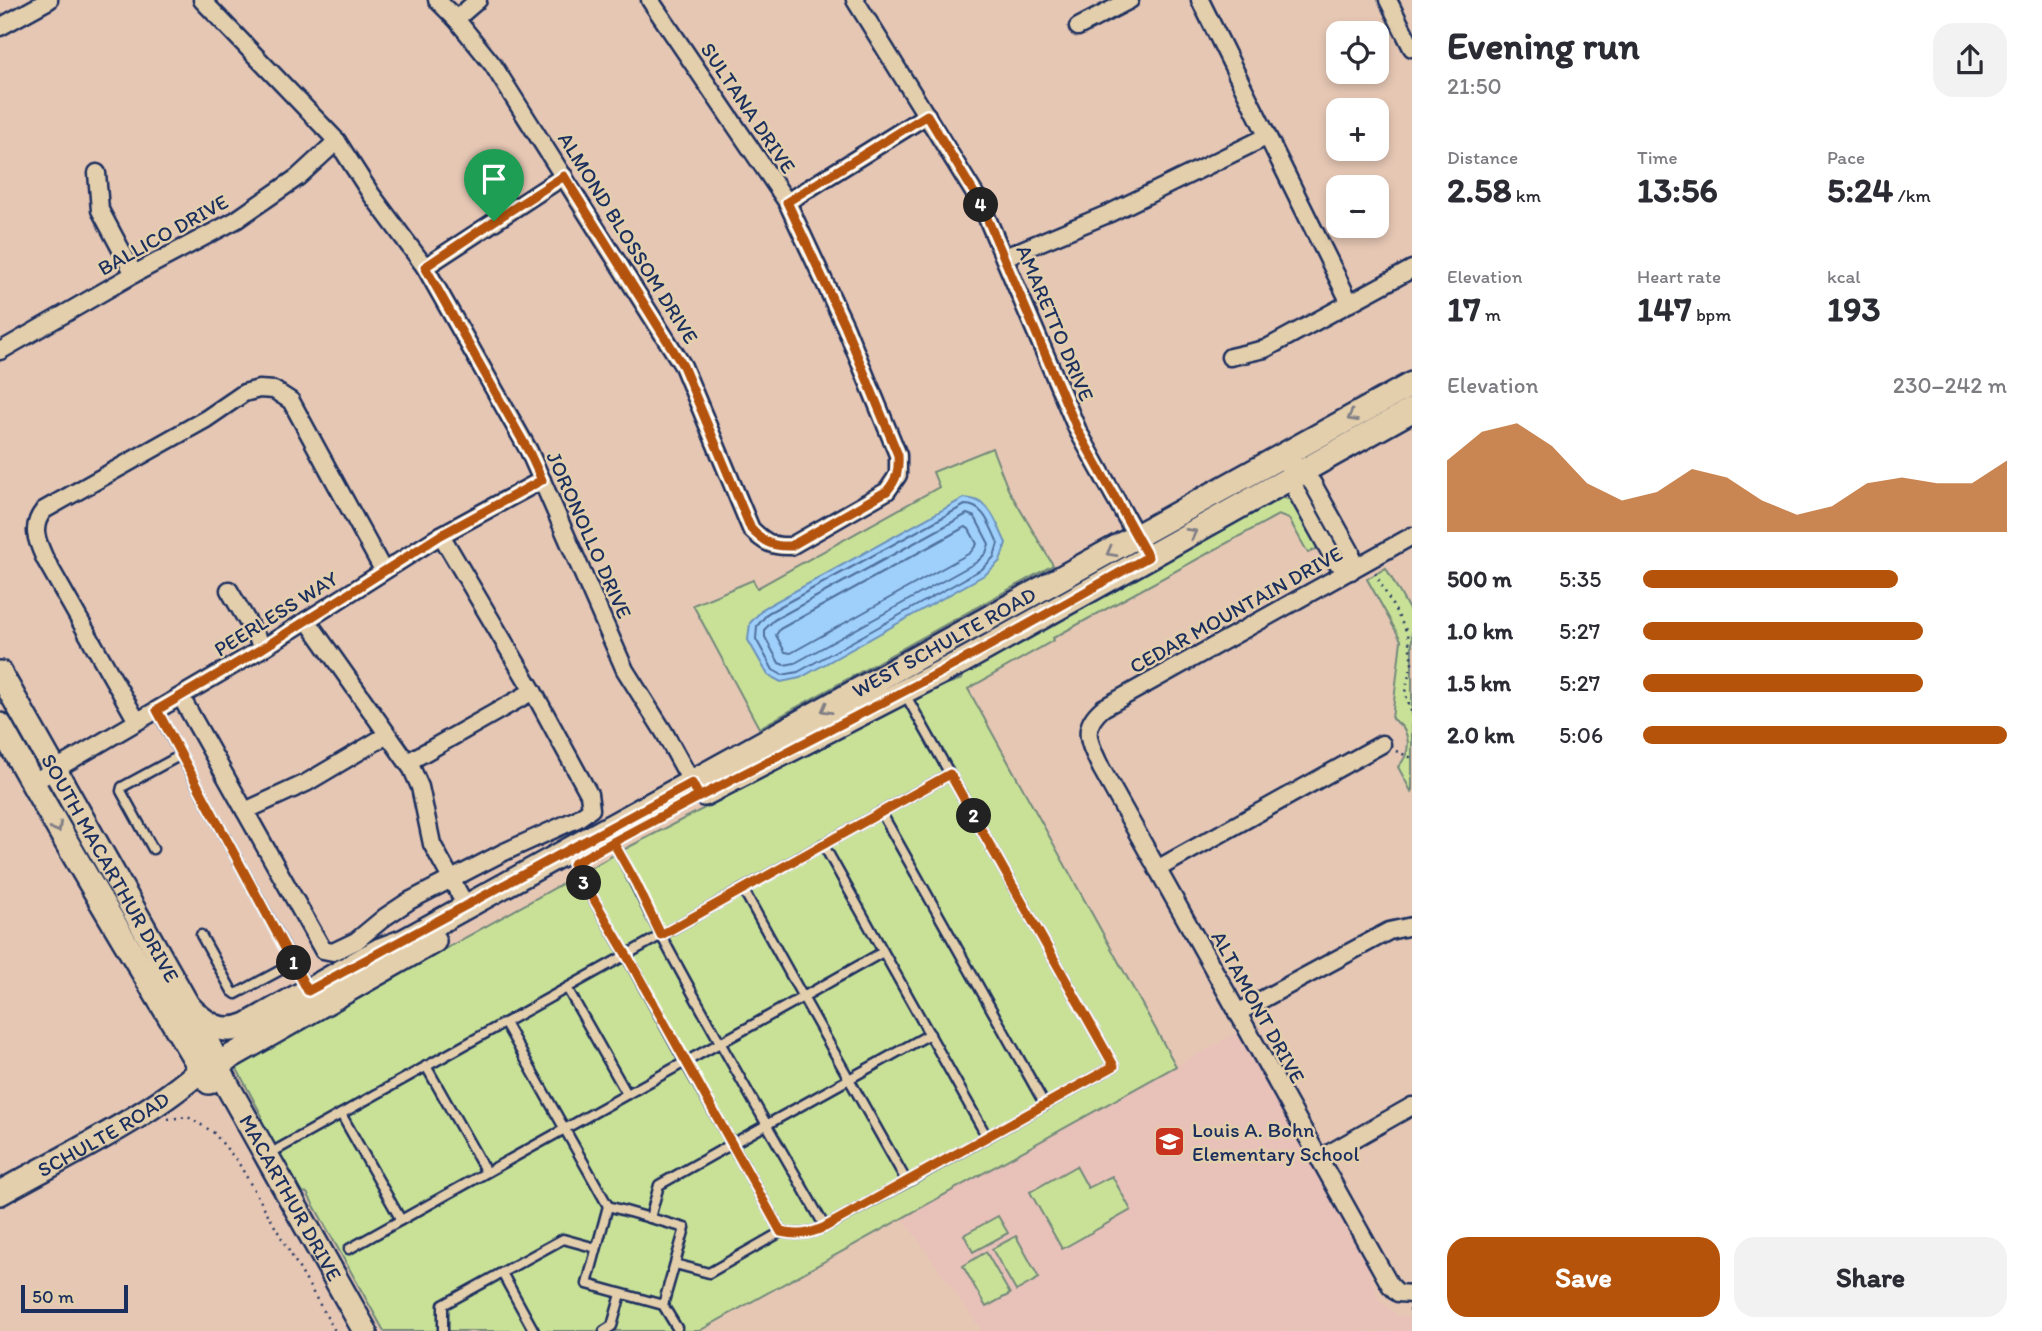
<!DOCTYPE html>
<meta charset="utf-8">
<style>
body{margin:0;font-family:Itim,sans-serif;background:#f2f2f3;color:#2b2b33;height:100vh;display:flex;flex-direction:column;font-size:26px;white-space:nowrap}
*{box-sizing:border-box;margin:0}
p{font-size:23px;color:#7c7c81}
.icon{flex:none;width:38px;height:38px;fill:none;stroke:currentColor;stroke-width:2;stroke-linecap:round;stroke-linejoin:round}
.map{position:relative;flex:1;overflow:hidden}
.details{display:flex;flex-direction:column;background:#fff;width:630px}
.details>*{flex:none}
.fabs{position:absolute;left:1326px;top:21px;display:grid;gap:14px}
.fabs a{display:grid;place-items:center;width:63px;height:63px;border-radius:14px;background:#fff;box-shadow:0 4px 10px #0003;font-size:35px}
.scale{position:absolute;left:21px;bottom:18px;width:107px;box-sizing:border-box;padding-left:7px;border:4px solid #1b2f5e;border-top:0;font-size:19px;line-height:24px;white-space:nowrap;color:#1b2f5e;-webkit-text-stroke:5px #e4cfad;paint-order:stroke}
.pin{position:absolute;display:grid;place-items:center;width:60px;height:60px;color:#fff;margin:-72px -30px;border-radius:50% 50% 50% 0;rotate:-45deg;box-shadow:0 0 7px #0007}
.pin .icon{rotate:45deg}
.km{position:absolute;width:35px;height:35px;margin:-18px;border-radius:50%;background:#222;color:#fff;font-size:19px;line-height:35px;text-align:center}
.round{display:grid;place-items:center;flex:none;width:74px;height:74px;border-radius:21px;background:#f2f2f3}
.headline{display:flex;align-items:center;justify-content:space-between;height:119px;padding:0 35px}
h1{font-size:38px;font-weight:800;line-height:52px}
.stats{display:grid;grid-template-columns:repeat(3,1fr);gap:10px;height:119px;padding:7px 35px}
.stats div{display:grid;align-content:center}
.stats b{font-size:35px;font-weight:800}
.stats small{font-size:19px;font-weight:400}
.stats p{font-size:19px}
.chart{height:196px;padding:14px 35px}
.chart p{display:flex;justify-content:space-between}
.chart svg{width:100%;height:126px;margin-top:7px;fill:#b45309;opacity:.7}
.primary-button{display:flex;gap:14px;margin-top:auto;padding:14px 35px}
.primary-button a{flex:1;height:80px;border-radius:21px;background:#b45309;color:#fff;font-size:28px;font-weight:800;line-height:80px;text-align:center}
.primary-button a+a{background:#f2f2f3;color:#2b2b33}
ul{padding:0 35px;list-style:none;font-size:23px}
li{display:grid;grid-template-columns:112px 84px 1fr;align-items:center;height:52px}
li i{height:18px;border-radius:9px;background:#b45309}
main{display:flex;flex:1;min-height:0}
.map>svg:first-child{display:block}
.built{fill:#e8c1b9}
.green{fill:#c9e197;stroke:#72887a;stroke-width:2}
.water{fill:#9fd0fb;stroke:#6a90bc;stroke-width:2}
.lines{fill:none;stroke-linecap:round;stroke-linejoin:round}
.shore{stroke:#506f9d;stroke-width:2}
.lane-casing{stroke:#1b2f5e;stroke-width:13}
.street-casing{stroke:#1b2f5e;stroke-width:21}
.secondary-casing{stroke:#1b2f5e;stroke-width:28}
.path{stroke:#1b2f5e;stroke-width:2.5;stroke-dasharray:2 5;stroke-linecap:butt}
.lane{stroke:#e4cfad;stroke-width:8}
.street{stroke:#e4cfad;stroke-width:16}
.secondary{stroke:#e4cfad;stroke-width:23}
.oneway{stroke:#807f86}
.route-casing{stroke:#fff;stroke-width:14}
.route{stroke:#b45309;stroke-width:9}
.labels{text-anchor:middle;stroke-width:5;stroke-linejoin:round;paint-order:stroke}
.street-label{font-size:21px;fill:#1b2f5e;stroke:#e4cfad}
.poi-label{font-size:21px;fill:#1b2f5e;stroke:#e4cfad;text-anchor:start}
</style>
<main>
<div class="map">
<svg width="1412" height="1331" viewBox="0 0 1412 1331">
<rect width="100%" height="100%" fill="#e6c7b4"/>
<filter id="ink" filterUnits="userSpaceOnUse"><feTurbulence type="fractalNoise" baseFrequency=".0143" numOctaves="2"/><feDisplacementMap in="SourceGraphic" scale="14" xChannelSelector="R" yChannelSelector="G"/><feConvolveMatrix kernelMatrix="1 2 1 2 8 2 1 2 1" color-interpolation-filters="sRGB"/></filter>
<g filter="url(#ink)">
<path class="built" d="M1238,1032L1368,1267L1379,1300L1395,1314L1412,1318V1331H982L903,1218Z"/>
<g class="green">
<path d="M992,448L1008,489L1053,565L759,728L693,605L753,580L757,588L939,487L933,472Z"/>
<path d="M1280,497L1292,500L1297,507L1320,547L1308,553L1289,519L1278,515L1053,638L1054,640L968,689L1176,1066L699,1331H384L307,1193L293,1190L261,1131L262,1116L236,1067L240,1063L623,850L944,685L962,679L961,672L1271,499Z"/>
<path d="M1386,568L1412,615V793L1398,767C1412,752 1412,730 1392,719L1401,640L1367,579Z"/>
<path d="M1076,1166L1088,1188L1112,1176L1131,1210L1062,1249L1030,1192Z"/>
<path d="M998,1216L1008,1233L973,1252L964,1235Z"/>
<path d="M1016,1236L1039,1278L1016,1291L992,1249Z"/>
<path d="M986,1252L1010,1294L986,1307L963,1266Z"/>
</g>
<path class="water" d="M964,498C991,499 995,521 1006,543L1000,561L986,574L800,678L781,682L768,675L748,640L750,623L764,608Z"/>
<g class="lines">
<g class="shore">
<path d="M965,505C985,505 990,527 998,543L994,557L982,569L798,672L782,675L773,670L756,639L757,626L768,613Z"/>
<path d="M967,514L975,517L989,544L986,553L977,562L795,663L784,665L779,663L765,637V629L774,620Z"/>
<path d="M965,527L969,529L977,544L970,553L791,653L785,652L776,635L780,629Z"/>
</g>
<defs>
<g id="lane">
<path d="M910,703L950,774"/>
<path d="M157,711L307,988"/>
<path d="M881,812L1045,1105"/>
<path d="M613,842C631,873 645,906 662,937C714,1035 771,1131 825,1227L907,1182C852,1085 797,987 743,889L626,955L685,1062C752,1026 817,989 883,952"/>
<path d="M823,844L987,1137"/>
<path d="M153,849L121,791L122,787L181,755"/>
<path d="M743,889L950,774L1114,1066L907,1182"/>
<path d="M201,935L232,991L236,994L294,963"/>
<path d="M567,988L627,1094"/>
<path d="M505,1023L608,1206"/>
<path d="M426,1066L486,1172"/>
<path d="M341,1114L401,1220"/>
<path d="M278,1149L626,955L573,864"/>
<path d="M650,1218L659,1185L732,1144L781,1232L709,1273L675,1264"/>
<path d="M781,1232C798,1236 809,1234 825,1227"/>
<path d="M349,1249L685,1062L732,1144L930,1034"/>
<path d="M502,1273L534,1331"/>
<path d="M663,1305L685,1228L608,1206L587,1284L663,1305L677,1328"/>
<path d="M443,1331V1305L563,1239L596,1248"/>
<path d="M604,1331L612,1326L621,1294"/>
</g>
<g id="street">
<path d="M202,0L337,141L371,194L425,267L529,451L625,670L664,732L696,790"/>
<path d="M437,0L456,19L493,65L683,366L751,529C764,542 772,547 791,546L887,491L898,475V455L845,326L787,202L650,0"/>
<path d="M855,0L981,204L1078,431L1148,557"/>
<path d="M1200,0L1350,303"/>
<path d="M1388,0L1412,48"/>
<path d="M456,19L478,0"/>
<path d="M0,27L49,0"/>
<path d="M1078,27L1130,0"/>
<path d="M97,173L100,210L134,274"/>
<path d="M787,202L927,115"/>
<path d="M1005,257L1110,213L1266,137"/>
<path d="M425,267L564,176"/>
<path d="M0,351L134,274L236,220L298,177L337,141"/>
<path d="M1230,357L1265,349L1412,269"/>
<path d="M1285,455L1303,471L1313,484L1351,552V571L1335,561L1297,493Z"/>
<path d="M1412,536L1103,708C1079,728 1090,744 1101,768L1390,1285L1398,1293L1412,1294"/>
<path d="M229,590L263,648"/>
<path d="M307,620L412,769L420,787L432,844L466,906"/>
<path d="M181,697L323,950L333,952L356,941L385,917L409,901L502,853L577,819L591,809L589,794L533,691L441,535"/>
<path d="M137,721L45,559C37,541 30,527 44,510L206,419L244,393L259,389L274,390L291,401L383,570"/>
<path d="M408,762L533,691"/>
<path d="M32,783L263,648L441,535L542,480"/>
<path d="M245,811L306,783L387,735"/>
<path d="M1157,869L1382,744"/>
<path d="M1237,1013L1389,931L1412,926"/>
<path d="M1319,1159L1412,1106"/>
</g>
<g id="secondary">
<path id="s1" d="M0,673L202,1031L227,1085L365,1331"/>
<path d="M0,725C67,846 138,964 209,1082"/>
<path d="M704,794L963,661L1412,410"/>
<path id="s2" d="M187,1005C205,1024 221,1036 247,1025L380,950L404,941L1412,384"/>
<path d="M202,1070L230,1057L434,941"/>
<path id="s3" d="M0,1193C65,1156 159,1113 211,1060"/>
</g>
</defs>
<use href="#lane" class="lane-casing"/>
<use href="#street" class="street-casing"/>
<use href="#secondary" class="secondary-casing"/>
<g class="path">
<path d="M1375,573L1408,634L1412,663L1405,692L1412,714"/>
<path d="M1396,751L1412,758"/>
<path d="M168,1119L188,1117L213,1132L238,1162L335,1331"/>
<path d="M1410,1309L1412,1319"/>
</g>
<use href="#lane" class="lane"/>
<use href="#street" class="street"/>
<use href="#secondary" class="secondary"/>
</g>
<defs><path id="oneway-chevron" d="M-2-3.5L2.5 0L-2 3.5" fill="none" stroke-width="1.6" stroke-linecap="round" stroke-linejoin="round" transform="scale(1.75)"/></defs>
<g class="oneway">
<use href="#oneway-chevron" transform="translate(1352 417) rotate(151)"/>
<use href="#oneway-chevron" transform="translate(1192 533) rotate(-29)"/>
<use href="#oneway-chevron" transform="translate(1111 552) rotate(151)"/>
<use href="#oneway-chevron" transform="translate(826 709) rotate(151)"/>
<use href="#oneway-chevron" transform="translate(57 828) rotate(61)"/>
</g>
</g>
<g class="lines" filter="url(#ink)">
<defs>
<path id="route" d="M494,221L425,267L529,452L542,480L441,535L263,648L157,710L308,991L692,783L699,796L613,842L636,883L661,935L950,774L1114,1066L825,1227C809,1234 798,1236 781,1232L626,954L573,864C701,793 834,730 963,660C1025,627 1086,591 1148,557L1078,431L981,204L927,115L787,202L845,326L898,455C899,471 897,479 887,491L791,546C772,547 764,542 751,529L683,366L564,176L494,221"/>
</defs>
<use href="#route" class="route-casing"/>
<use href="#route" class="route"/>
</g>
<defs>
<symbol id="school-square" viewBox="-11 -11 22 22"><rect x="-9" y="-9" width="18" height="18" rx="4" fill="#c8321e" stroke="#e4cfad"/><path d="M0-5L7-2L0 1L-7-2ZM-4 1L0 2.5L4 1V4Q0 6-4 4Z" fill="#fff"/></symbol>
</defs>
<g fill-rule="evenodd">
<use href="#school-square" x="1152" y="1124" width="35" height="35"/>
</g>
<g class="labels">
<g class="street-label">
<text transform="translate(748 108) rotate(56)" y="7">SULTANA DRIVE</text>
<text transform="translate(163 235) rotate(-29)" y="7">BALLICO DRIVE</text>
<text transform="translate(628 238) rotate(58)" y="7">ALMOND BLOSSOM DRIVE</text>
<text transform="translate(1055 323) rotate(67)" y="7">AMARETTO DRIVE</text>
<text transform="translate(589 535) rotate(66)" y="7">JORONOLLO DRIVE</text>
<text transform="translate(1236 610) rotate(-29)" y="7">CEDAR MOUNTAIN DRIVE</text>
<text transform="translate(276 614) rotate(-32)" y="7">PEERLESS WAY</text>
<text dy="7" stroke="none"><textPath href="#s2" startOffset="864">WEST SCHULTE ROAD</textPath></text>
<text dy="7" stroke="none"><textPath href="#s1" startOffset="224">SOUTH MACARTHUR DRIVE</textPath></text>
<text transform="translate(1258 1007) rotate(61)" y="7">ALTAMONT DRIVE</text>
<text dy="7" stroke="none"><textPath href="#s3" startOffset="119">SCHULTE ROAD</textPath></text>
<text dy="7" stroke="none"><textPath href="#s1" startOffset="600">MACARTHUR DRIVE</textPath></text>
</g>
<g class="poi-label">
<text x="1192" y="1137">Louis A. Bohn<tspan x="1192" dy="24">Elementary School</tspan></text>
</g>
</g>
</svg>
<div class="fabs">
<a><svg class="icon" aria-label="locate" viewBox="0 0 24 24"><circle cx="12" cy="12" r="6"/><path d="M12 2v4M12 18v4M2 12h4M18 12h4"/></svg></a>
<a>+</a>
<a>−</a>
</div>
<div class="scale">50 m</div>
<div class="pin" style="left:494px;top:221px;background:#1e9e55"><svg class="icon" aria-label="arrive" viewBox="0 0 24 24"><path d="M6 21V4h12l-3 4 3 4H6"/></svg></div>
<b class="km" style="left:294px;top:963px">1</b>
<b class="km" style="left:974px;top:816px">2</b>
<b class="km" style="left:584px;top:883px">3</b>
<b class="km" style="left:981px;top:205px">4</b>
</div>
<section class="details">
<div class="headline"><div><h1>Evening run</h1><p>21:50</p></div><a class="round"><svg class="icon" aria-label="share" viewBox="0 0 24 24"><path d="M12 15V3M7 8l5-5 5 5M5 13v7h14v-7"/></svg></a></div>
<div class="stats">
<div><p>Distance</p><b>2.58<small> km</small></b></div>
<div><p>Time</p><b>13:56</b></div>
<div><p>Pace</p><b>5:24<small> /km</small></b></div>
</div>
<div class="stats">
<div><p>Elevation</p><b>17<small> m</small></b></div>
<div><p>Heart rate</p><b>147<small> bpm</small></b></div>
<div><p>kcal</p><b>193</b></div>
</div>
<div class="chart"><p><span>Elevation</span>230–242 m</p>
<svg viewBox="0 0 160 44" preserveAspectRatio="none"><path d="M0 44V19L10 9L20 6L30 14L40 27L50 33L60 30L70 22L80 25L90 33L100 38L110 35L120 27L130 25L140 27L150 27L160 19V44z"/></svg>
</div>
<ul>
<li><b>500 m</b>5:35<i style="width:70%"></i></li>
<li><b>1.0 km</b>5:27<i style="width:77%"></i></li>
<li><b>1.5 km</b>5:27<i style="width:77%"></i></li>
<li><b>2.0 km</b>5:06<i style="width:100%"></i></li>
</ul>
<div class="primary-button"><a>Save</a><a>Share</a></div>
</section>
</main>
